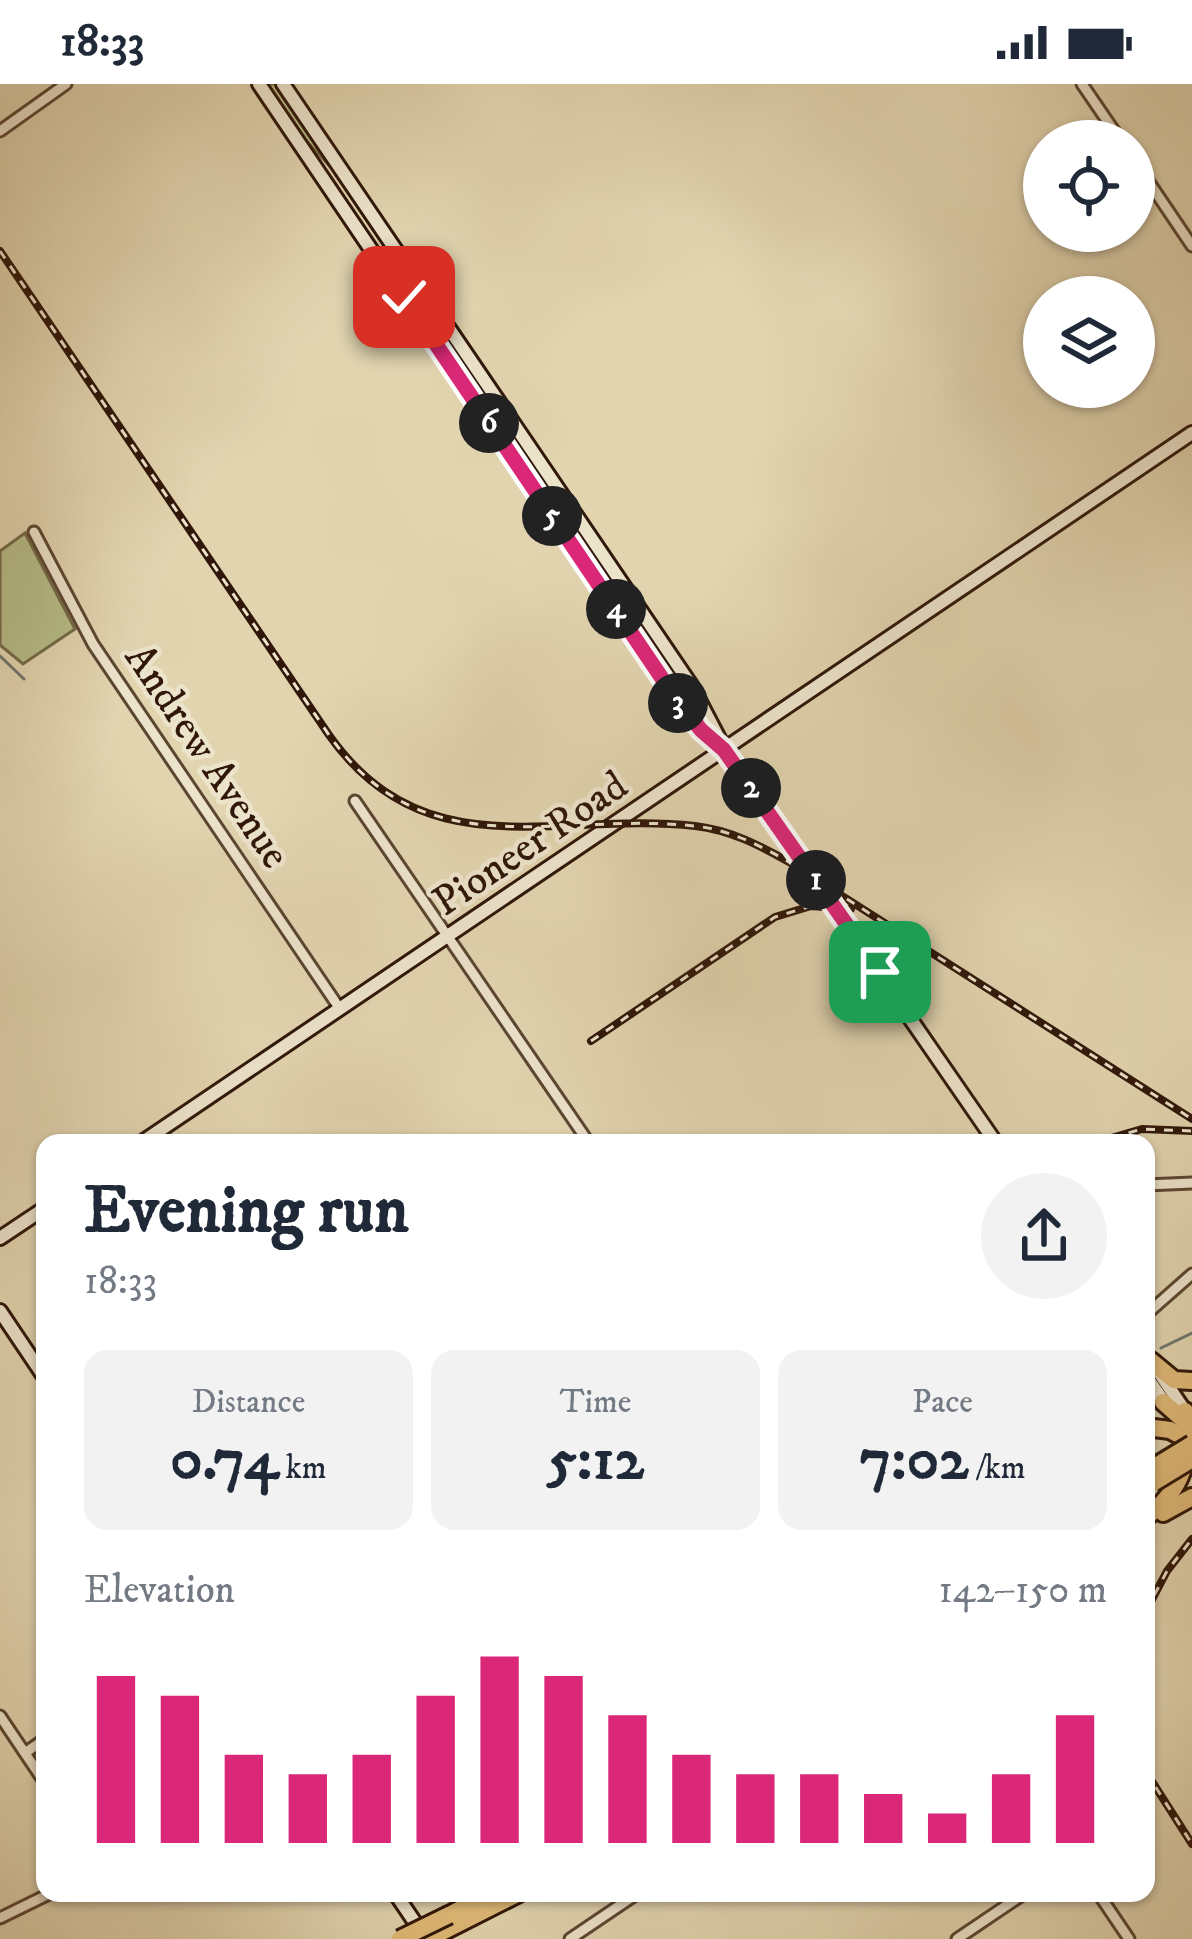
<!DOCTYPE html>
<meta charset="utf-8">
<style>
body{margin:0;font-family:"IM FELL DW Pica",serif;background:#f2f2f3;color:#1f2937;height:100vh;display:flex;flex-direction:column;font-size:45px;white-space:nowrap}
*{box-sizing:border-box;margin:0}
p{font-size:39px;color:#747a83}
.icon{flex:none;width:66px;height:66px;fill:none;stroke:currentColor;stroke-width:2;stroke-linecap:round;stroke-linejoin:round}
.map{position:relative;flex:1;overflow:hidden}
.details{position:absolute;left:36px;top:1050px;width:1119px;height:768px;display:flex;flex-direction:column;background:#fff;border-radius:24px;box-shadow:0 3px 9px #0004}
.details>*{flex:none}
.controls{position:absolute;left:1023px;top:36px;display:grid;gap:24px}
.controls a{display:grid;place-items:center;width:132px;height:132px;border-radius:50%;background:#fff;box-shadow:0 3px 9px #0004;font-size:60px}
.pin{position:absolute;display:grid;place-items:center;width:102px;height:102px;color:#fff;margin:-51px;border-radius:24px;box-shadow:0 6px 18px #0006}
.km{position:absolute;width:60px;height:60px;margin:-30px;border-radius:50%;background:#222;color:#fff;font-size:33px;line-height:60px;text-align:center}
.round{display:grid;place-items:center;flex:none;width:126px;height:126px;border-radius:63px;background:#f2f2f3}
.summary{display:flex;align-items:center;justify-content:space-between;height:204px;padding:0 48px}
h1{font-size:66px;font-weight:700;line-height:90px}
.figures{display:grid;grid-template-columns:repeat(3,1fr);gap:18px;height:204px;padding:12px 48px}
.figures div{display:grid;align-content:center;border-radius:24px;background:#f2f2f3;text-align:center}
.figures b{font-size:60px;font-weight:700}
.figures small{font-size:33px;font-weight:400}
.figures p{font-size:33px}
.chart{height:336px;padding:24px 48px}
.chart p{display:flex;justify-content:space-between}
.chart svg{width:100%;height:216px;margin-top:12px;stroke:#db2777;stroke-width:6}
.status{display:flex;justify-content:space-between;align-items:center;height:84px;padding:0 60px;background:#fff;direction:ltr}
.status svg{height:33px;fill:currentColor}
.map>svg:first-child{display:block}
.green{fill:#b6bc88;stroke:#736a48;stroke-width:3}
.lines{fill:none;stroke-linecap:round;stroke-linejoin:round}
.stream{stroke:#6e7770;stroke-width:3}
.street-casing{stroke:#5c4632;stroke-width:15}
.secondary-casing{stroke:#301709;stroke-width:18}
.highway-casing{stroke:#301709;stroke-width:22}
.street{stroke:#ece3cb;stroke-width:9}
.secondary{stroke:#ece3cb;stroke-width:12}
.highway{stroke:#e0ba78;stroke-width:16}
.rail-casing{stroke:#301709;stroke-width:8}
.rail{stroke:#ece3cb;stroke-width:3;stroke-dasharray:9;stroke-linecap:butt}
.highway-bridge-casing{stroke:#301709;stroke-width:22;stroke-linecap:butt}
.highway-bridge{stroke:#e0ba78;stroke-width:16}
.route-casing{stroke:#fff;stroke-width:24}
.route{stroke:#db2777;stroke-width:15}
.labels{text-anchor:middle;stroke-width:9;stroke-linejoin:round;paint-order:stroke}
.street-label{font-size:42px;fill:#301709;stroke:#ece3cb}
</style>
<div class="status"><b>18:33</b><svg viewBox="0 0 49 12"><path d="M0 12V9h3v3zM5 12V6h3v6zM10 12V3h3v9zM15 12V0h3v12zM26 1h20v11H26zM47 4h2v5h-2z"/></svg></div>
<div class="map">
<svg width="1192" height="1855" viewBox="0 0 1192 1855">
<rect width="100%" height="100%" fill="#e1d4af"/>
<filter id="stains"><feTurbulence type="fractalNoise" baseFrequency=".00167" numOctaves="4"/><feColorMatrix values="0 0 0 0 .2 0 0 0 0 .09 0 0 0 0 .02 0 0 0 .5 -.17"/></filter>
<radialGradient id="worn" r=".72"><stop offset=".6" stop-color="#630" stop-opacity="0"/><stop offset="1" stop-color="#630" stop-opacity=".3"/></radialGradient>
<g class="green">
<path d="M267,0H276L340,93L298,48Z"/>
<path d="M25,449L75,545L23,580L0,561V467Z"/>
</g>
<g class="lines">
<g class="stream">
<path d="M0,572L24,595"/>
<path d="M1161,1264L1192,1249"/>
</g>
<defs>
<g id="street">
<path d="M1082,0L1121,57"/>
<path d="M0,47L66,0"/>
<path d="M1134,76L1192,162"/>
<path d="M34,448L93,560L340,925"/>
<path d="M355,717L589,1059"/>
<path d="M1146,1101L1192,1099"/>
<path d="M1149,1228L1192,1190"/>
<path d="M0,1632L45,1699"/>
<path d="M25,1669L45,1655"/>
<path d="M1098,1809L1129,1855"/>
<path d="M0,1834L51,1809"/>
<path d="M570,1855L638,1809"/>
<path d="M957,1855L1025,1809"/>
</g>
<g id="secondary">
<path d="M259,0L673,612L719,661"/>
<path d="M283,0L691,601L725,666L996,1059"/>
<path d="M141,1059L1192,349"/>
<path d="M0,1154L45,1124"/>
<path d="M0,1227L45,1294"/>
<path d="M1146,1269L1189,1333"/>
<path d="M1146,1292L1166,1321"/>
<path d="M395,1809L422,1849"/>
</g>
<g id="highway">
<path d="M1151,1277L1174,1296L1192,1297"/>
<path d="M1163,1318L1189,1341"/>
<path d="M1146,1343L1170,1346L1192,1358"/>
<path d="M1163,1429L1192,1413"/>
<path d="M1146,1433C1184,1405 1192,1372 1185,1327"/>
<path d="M449,1831L491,1809"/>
<path d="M428,1855L519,1809"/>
</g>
</defs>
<use href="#street" class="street-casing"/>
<use href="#secondary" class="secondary-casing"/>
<use href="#highway" class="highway-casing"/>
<use href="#street" class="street"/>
<use href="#secondary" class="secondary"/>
<use href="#highway" class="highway"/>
<defs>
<g id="rail">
<path d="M0,167L329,651C425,787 557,727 695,742C730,746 759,761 789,778L1192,1035"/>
<path d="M591,957L775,833L811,822L851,825"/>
<path d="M1094,1059L1142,1045L1192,1047"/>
<path d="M1146,1527L1167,1487L1192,1455"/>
<path d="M1146,1688L1192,1760"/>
</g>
</defs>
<use href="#rail" class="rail-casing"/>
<use href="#rail" class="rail"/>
<defs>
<g id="highway-bridge">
<path d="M1146,1388L1192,1360"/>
<path d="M1153,1399L1192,1375"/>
<path d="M400,1855L449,1831"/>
</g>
</defs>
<use href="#highway-bridge" class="highway-bridge-casing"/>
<use href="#highway-bridge" class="highway-bridge"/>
</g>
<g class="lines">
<defs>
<path id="route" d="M404,213L674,612L701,646L724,666L880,888"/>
</defs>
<use href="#route" class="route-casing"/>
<use href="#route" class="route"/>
</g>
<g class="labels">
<g class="street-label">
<text transform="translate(209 671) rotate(56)" y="15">Andrew Avenue</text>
<text transform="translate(529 758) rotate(-34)" y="15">Pioneer Road</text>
</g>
</g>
<rect width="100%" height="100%" filter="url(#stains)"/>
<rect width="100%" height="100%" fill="url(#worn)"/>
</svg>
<div class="controls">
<a><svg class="icon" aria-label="locate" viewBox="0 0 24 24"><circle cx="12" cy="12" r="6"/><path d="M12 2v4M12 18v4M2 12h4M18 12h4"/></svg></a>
<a><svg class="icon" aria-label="layers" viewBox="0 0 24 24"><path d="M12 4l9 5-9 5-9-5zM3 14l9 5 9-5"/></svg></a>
</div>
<div class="pin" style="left:880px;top:888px;background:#1e9e55"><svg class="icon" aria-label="arrive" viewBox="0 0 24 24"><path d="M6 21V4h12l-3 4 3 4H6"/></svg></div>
<div class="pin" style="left:404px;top:213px;background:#d93025"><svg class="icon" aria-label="check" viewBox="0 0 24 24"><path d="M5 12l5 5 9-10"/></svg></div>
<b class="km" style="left:816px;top:796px">1</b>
<b class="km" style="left:751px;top:704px">2</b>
<b class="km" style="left:678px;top:619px">3</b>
<b class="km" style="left:616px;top:525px">4</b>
<b class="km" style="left:552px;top:432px">5</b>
<b class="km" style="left:489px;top:339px">6</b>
<section class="details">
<div class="summary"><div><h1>Evening run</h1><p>18:33</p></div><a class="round"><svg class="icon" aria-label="share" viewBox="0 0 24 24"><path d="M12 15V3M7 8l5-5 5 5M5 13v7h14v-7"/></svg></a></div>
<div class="figures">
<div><p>Distance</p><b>0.74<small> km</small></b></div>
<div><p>Time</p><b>5:12</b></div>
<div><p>Pace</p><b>7:02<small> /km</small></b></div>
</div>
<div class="chart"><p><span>Elevation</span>142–150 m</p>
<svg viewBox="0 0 160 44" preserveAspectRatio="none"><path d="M5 44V10M15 44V14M25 44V26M35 44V30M45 44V26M55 44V14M65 44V6M75 44V10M85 44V18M95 44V26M105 44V30M115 44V30M125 44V34M135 44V38M145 44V30M155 44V18"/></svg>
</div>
</section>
</div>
